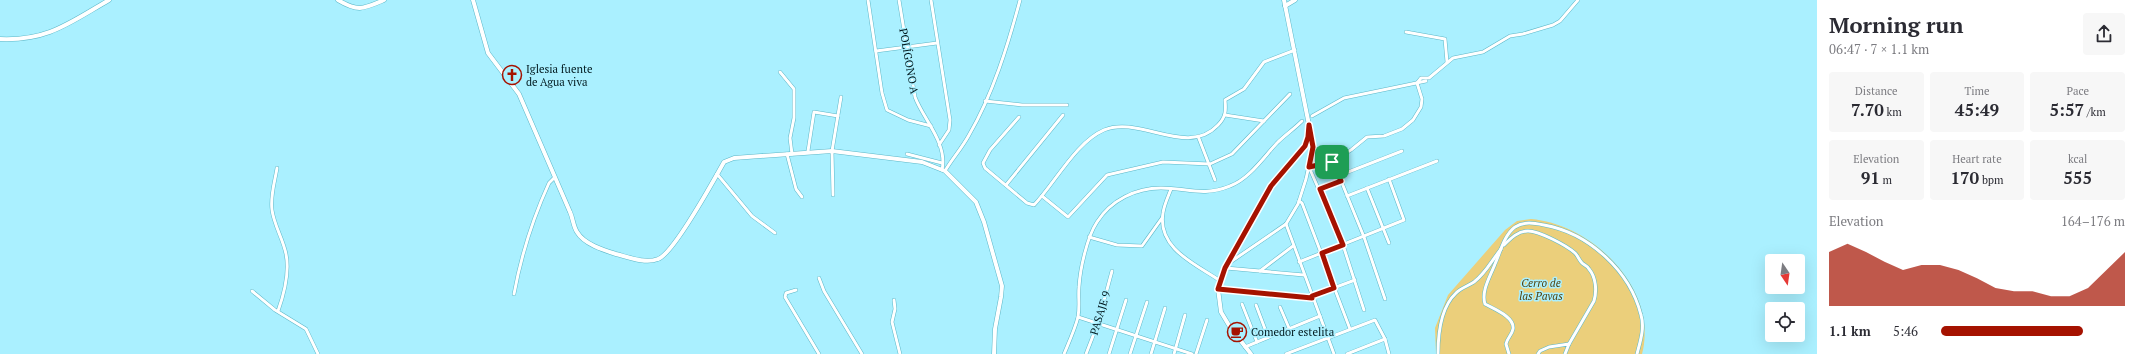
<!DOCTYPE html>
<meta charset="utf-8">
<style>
body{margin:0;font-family:"PT Serif",serif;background:#f7f7f7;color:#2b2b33;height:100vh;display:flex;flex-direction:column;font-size:15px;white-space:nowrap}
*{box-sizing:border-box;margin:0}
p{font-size:13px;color:#7c7c81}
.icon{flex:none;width:22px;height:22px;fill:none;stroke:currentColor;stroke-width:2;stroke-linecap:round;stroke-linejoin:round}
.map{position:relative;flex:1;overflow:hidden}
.details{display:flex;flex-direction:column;background:#fff;width:320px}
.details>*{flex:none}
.needle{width:26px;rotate:167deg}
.controls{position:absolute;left:1765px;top:254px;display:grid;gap:8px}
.controls a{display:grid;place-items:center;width:40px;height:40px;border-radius:4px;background:#fff;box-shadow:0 4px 16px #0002;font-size:20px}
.pin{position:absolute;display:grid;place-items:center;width:34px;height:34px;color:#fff;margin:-17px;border-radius:8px;box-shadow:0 2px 6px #0006}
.round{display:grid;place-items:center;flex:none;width:42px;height:42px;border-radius:4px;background:#f7f7f7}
.overview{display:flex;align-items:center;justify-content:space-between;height:68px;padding:0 12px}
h1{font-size:22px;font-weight:700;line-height:30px}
.metrics{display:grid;grid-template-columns:repeat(3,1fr);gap:6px;height:68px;padding:4px 12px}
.metrics div{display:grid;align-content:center;border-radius:4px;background:#f7f7f7;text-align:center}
.metrics b{font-size:17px;font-weight:700}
.metrics small{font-size:11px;font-weight:400}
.metrics p{font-size:11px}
.chart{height:112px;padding:8px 12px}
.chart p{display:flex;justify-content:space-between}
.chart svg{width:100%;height:72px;margin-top:4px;fill:#a51200;opacity:.7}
ul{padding:0 12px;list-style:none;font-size:13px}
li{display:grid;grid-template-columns:64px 48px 1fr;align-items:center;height:30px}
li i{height:10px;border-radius:5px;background:#a51200}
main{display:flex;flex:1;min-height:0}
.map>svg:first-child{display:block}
.green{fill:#ebcf7b}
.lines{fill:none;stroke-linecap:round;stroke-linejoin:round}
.minor-casing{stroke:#5bb7c8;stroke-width:4}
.tertiary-casing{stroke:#5bb7c8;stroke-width:5}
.minor{stroke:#fff;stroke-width:3}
.tertiary{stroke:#fff;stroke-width:4}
.route-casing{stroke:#fff;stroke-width:8}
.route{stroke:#a51200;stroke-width:5}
.labels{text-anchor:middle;stroke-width:3;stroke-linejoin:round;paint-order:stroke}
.street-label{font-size:11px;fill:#00191e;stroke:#aaf0ff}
.poi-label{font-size:11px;fill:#00191e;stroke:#aaf0ff;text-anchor:start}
.park-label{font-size:11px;font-style:italic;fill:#53430f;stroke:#aaf0ff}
</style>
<main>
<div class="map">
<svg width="1817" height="354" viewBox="0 0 1817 354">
<rect width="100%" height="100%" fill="#aaf0ff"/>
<path class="green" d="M1531,219C1592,224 1659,289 1642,354H1436L1435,328L1448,295L1505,230L1517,221Z"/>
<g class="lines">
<defs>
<g id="minor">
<path d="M868,0L882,93L887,110L908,120L931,126"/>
<path d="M899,0L915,97C923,119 948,143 942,170"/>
<path d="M931,0L950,120L949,130L939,145"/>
<path d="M1406,32L1445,39L1447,62"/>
<path d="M876,51L937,43"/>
<path d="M780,72L794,89V118L790,138L792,154"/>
<path d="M985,101L1022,105H1067"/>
<path d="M1225,115L1264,121"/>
<path d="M1312,116L1344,98L1426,81"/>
<path d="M1019,117L990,150L983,163L985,168L1027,203L1034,205C1055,183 1076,142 1104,130C1140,115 1187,158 1218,125C1226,117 1226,110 1225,100L1244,89L1264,62L1295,50"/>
<path d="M1198,136L1215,180"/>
<path d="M808,151L814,112L838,116"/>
<path d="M787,154L796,189L802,197"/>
<path d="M907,154L942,163"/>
<path d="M1333,161L1364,237L1385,299"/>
<path d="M277,168C275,181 270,196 272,210C274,225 283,239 286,254C290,273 284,294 278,311"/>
<path d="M945,171C952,159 962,148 969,135C993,94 1008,45 1020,0"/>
<path d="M717,174L752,216L775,233"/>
<path d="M1338,176L1402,151"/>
<path d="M1006,185L1063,115"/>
<path d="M1367,188L1389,243"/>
<path d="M1171,189C1168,197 1164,205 1163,213C1157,248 1195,264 1219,280"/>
<path d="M1320,189L1341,181"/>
<path d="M833,195L832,151L841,97"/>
<path d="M1042,196L1068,217L1107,175L1163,162L1210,164L1232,154L1290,94"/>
<path d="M1347,196L1437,161"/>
<path d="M1299,201L1302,203L1350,329"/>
<path d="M1286,224L1334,354"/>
<path d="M1089,237L1117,245L1142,246L1162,218"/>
<path d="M1504,245C1511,238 1518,231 1528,231C1539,231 1566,245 1575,253C1578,256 1579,260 1582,263C1584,265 1588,266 1589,269C1596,277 1597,291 1594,301L1569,344"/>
<path d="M1299,262L1404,220L1389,179"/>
<path d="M1229,263L1286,224L1298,204L1306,179L1313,147L1311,133"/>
<path d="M1226,268L1304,275"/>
<path d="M1260,271L1293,246"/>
<path d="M819,278L824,291L862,354"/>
<path d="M1218,289L1312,298"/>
<path d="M796,290L786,293L785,297L819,354"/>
<path d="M252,291L275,310L306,329L318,354"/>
<path d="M514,294C521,256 533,218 549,183L554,178"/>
<path d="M1312,296L1355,280"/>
<path d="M894,300L895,309L892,322L900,354"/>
<path d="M1242,304L1257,342"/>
<path d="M1256,305L1268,337"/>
<path d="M1280,307L1289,328"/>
<path d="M1364,310L1343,245L1309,167L1333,161L1351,150L1367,137L1384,136L1402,129L1413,120L1421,107L1422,99L1417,83L1421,78H1429L1453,58L1483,52L1510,36L1523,34L1553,25L1560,21L1578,0"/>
<path d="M1078,317L1192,354"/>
<path d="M1245,347L1320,316"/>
<path d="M1064,354C1069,342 1075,329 1078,317C1080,306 1078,297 1079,287C1080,269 1087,237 1097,222C1111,200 1136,188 1161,188C1187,188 1203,197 1230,186C1249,179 1263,158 1277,143C1285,135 1294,129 1302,121"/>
<path d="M1086,354L1098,323L1112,271"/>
<path d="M1109,354L1126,300"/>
<path d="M1130,354L1147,302"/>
<path d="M1151,354L1165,308"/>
<path d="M1174,354L1185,315"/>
<path d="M1196,354L1207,320"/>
<path d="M1286,354L1375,320L1385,339L1389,354"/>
<path d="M1347,354L1385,339"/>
<path d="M1438,354C1438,335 1441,307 1456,293C1461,288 1468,286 1474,282C1486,273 1492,260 1501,249"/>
<path d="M1509,354L1506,344C1507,338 1512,335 1513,329C1515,317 1494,309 1485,304C1481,291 1490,277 1495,264C1500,253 1504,235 1515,227C1524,221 1534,223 1544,225C1589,233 1630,271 1641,315C1645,328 1640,342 1637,354"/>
<path d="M1538,354L1540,351L1549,347L1569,344L1565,354"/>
</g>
<g id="tertiary">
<path d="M338,0C358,12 363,9 384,0"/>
<path d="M473,0L488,53L519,94L570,212C573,218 573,226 577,232C584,244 603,250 616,254C628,257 645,264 658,259C673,254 714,180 724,162L734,158L832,151L922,162L945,171L976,202L984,222L1002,286L1001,297L995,329L994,354"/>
<path d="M1285,6L1295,0"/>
<path d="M0,39C48,41 69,23 109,0"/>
<path d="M1251,354L1230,327L1221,312L1218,289L1219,280L1271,186L1305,146L1309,137V125L1284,0"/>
</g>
</defs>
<use href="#minor" class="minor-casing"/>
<use href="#tertiary" class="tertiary-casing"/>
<use href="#minor" class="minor"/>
<use href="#tertiary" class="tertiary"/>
</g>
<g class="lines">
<defs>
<path id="route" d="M1309,125L1313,147L1309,167L1332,162L1341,181L1320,189L1343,245L1322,253L1334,288L1312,296V298L1218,289L1225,268L1271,186L1305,146L1308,137Z"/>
</defs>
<use href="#route" class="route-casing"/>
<use href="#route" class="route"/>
</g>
<defs>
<symbol id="church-ring" viewBox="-11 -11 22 22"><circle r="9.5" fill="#aaf0ff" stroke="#a51200" stroke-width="1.5"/><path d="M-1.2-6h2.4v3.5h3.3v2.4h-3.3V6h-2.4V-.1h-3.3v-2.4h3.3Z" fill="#a51200"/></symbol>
<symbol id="cafe-ring" viewBox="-11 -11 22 22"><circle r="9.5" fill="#aaf0ff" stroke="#a51200" stroke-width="1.5"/><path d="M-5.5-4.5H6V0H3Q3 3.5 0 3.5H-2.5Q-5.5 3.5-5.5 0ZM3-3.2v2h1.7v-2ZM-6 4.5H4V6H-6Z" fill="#a51200"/></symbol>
</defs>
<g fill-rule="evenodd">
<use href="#church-ring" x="501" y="64" width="22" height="22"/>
<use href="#cafe-ring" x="1226" y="321" width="22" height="22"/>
</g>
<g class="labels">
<g class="street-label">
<text transform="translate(909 61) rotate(80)" y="4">POLÍGONO A</text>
<text transform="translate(1100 313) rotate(-73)" y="4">PASAJE 9</text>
</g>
<g class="poi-label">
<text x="526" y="73">Iglesia fuente<tspan x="526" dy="13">de Agua viva</tspan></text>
<text x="1251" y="336">Comedor estelita</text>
</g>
<g class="park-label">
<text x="1541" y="287">Cerro de<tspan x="1541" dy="13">las Pavas</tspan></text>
</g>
</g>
</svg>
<div class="controls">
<a><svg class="needle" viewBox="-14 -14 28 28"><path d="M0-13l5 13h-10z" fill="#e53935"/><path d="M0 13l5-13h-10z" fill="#7c7c81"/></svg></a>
<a><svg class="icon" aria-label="locate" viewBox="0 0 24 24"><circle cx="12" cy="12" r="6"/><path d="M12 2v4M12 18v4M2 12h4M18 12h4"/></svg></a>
</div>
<div class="pin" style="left:1332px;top:162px;background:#1e9e55"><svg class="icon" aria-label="arrive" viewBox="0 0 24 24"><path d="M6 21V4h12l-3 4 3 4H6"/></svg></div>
</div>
<section class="details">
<div class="overview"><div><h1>Morning run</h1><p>06:47 · 7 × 1.1 km</p></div><a class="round"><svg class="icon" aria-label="share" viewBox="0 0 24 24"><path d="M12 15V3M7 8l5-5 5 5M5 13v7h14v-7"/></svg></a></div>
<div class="metrics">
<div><p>Distance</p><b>7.70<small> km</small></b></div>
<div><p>Time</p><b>45:49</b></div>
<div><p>Pace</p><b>5:57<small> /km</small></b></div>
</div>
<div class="metrics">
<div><p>Elevation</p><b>91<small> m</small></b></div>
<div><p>Heart rate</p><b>170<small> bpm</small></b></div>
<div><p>kcal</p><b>555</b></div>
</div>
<div class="chart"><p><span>Elevation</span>164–176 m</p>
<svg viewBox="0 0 160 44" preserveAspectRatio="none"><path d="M0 44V11L10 6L20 11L30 17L40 22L50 19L60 19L70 22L80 27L90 33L100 35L110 35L120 38L130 38L140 33L150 22L160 11V44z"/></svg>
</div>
<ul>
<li><b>1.1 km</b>5:46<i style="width:77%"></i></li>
</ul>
</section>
</main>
